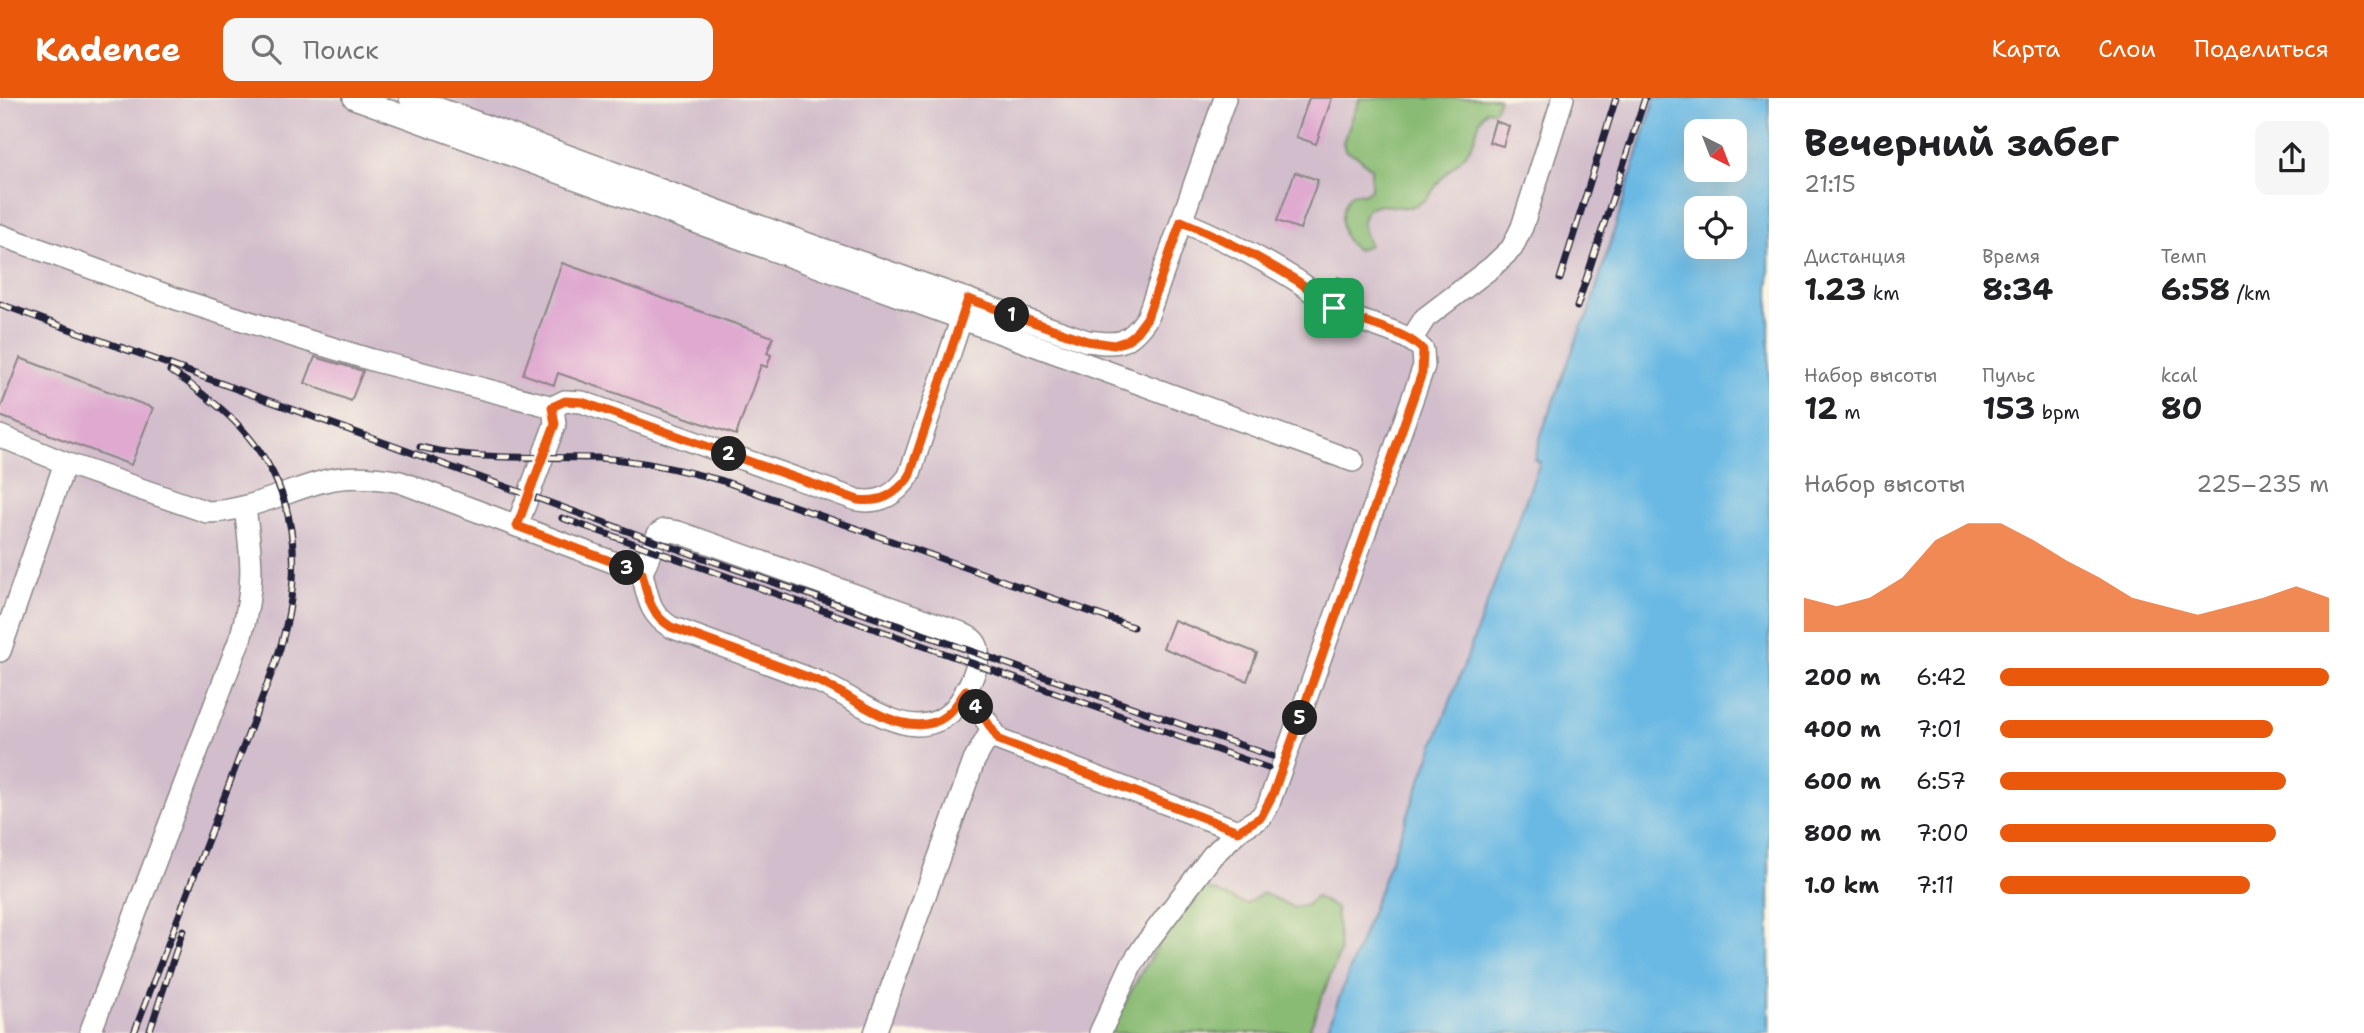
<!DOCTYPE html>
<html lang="ru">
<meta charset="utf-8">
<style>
body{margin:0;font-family:"Shantell Sans",sans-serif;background:#f6f6f6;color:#202124;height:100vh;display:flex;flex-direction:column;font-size:26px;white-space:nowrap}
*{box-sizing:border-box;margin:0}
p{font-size:23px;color:#757577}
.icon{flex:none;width:38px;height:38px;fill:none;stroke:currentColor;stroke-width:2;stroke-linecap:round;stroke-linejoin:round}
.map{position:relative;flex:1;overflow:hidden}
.sheet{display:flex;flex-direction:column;background:#fff;width:595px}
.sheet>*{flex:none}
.needle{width:46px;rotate:138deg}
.tools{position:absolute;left:1684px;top:21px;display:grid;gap:14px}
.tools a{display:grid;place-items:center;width:63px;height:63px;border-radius:14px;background:#fff;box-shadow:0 7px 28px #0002;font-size:35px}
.pin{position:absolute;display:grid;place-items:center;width:60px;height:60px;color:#fff;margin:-30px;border-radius:14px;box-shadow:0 4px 10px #0006}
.km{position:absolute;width:35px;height:35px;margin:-18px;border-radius:50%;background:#222;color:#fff;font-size:19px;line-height:35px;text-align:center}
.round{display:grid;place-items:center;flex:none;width:74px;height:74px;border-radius:14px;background:#f6f6f6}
.headline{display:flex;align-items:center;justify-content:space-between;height:119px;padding:0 35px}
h1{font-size:38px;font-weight:700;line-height:52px}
.figures{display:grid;grid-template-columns:repeat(3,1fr);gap:10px;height:119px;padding:7px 35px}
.figures div{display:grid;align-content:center}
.figures b{font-size:30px;font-weight:700}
.figures small{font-size:19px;font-weight:400}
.figures p{font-size:19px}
.chart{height:196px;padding:14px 35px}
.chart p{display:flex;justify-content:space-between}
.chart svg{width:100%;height:126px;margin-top:7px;fill:#ea580c;opacity:.7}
ul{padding:0 35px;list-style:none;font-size:23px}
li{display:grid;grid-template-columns:112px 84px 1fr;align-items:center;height:52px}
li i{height:18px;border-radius:9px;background:#ea580c}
header{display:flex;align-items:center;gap:42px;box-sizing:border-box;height:98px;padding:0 35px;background:#ea580c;color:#fff}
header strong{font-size:33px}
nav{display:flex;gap:38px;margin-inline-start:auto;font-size:24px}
.search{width:490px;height:63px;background:#f6f6f6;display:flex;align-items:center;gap:18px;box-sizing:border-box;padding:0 24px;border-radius:14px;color:#757577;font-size:26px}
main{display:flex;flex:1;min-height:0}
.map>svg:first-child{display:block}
.industrial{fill:#d1bdcb}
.forest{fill:#8abb74;stroke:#566e58;stroke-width:2}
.water{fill:#6ab9e4;stroke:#466e90;stroke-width:2;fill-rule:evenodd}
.building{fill:#dfa9d0}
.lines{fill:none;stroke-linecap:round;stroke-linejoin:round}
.minor-casing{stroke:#8a8686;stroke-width:24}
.minor{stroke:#fff;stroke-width:21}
.rail-casing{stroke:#22223b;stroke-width:7}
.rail{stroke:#fcf5e5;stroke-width:4.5;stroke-dasharray:13;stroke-linecap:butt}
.route-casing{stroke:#fff;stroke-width:14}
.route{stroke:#ea580c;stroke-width:9}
</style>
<header>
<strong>Kadence</strong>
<div class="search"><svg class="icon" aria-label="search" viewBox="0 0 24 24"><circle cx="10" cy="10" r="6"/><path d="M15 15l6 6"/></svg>Поиск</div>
<nav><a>Карта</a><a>Слои</a><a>Поделиться</a></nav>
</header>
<main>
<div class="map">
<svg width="1769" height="935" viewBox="0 0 1769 935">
<rect width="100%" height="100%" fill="#fcf5e5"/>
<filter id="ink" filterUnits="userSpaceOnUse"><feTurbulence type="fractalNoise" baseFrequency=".0143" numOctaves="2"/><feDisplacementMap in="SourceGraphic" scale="14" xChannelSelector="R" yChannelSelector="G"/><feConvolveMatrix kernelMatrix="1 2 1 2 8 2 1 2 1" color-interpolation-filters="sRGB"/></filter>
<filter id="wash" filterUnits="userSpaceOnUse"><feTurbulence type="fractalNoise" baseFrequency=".00686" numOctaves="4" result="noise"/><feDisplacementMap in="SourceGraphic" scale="28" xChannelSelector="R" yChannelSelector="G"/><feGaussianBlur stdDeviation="1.57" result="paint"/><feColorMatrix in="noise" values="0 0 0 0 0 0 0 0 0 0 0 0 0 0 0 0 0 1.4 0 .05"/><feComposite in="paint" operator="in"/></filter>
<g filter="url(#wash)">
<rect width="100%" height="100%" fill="#f2ebd1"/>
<path class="industrial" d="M0,0H1655L1364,935H0Z"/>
<g class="forest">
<path d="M1360,0H1499L1495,12H1487C1478,20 1478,31 1474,42C1467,58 1453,67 1442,80C1433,90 1430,102 1416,107C1399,114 1385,102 1368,110C1358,129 1364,130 1369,147L1358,152C1338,142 1338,114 1350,97L1355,95L1364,96L1371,91V70L1359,59L1345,52L1343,44Z"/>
<path d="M1204,790C1219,793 1231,802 1246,806L1263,795L1294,810L1306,807L1316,799L1336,810L1340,853L1308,935H1110C1135,882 1163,833 1204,790Z"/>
</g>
<path class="water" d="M1655,0H1769V935H1326L1540,364L1535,362L1541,337L1582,227L1587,220ZM1696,33H1734V72H1696ZM1696,110H1734V149H1696Z"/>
<g id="blocks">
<g class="building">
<path d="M1309,0H1332L1316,46L1296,39Z"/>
<path d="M1495,23L1509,28L1503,48L1489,44Z"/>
<path d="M1295,74L1318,82L1300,131L1277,123Z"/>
<path d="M562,165L773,239L767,255L771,257L767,269L761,267L736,337L558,275L554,287L523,276Z"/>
<path d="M1338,179L1352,184L1345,201L1333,193Z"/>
<path d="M315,259L363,273L351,303L305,285Z"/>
<path d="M20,260L153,310L131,367L0,318V312Z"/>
<path d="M1174,522L1257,555L1247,583L1163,550Z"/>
</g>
</g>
</g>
<g filter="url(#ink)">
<use href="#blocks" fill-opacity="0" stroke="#8a8686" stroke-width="2"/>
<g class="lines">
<defs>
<g id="minor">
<path d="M354,0L1353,363"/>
<path d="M410,0L814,148L1087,243C1118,247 1128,248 1147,220L1225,0"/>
<path d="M0,137L177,201L309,243L372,262L553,309L565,303L582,304L857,402C881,406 895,397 909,378L968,201"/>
<path d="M1411,242L1425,220L1492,169L1512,150L1522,129L1563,0"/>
<path d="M0,338L65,365L0,553"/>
<path d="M65,365L207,414C248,413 284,394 324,383C348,377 376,379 400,384L642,475C648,499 649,516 671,529L819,584C849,597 884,626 917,627C931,627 945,621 955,610C965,598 985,561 976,546C973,540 965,537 959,534L678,434L664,432L658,436L642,475"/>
<path d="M517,428L555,326L553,309"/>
<path d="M966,592L999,642L1238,733"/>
<path d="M90,935L241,538C255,487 252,461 245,410"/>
<path d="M875,935L974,663L991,633"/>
<path d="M1100,935L1131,868L1144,848L1212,758L1238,733L1261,719L1268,708L1424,268L1423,252C1405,232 1365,227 1340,214C1324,205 1312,192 1296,182C1259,159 1222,140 1181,123"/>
</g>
</defs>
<use href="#minor" class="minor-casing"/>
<use href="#minor" class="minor"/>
<defs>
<g id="rail">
<path d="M1560,181L1616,0"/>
<path d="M0,206L130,253"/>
<path d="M1577,209L1645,0"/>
<path d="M121,249L655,443L1272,658"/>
<path d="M420,349C477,363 539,358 597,360C640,362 682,372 723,383L1133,529"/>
<path d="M562,420L1268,670"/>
<path d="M134,935L275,566C311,461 298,367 205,298C194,289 183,280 170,273"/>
<path d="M149,935L183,832"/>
</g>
</defs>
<use href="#rail" class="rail-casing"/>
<use href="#rail" class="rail"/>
</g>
</g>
<g class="lines" filter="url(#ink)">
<defs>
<path id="route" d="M1181,123C1222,140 1259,159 1296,182C1310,191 1321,203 1335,211C1361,226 1404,231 1423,252L1422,275L1273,696L1261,719L1238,733L999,642L966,592C957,607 947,623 927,626C888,632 852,597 818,583C769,564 720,547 671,529C649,515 648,499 642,475L517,428L555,326L552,309L565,303L582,304L858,402C881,405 895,397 909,379L968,201L1087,243L1114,247L1126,243L1135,236L1147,220Z"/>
</defs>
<use href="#route" class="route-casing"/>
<use href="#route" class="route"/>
</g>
</svg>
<div class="tools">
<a><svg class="needle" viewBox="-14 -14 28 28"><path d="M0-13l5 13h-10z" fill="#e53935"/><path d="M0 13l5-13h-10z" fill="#757577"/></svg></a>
<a><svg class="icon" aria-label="locate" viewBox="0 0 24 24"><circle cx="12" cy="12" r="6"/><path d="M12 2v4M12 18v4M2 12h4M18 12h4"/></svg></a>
</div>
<div class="pin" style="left:1334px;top:210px;background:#1e9e55"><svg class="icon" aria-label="arrive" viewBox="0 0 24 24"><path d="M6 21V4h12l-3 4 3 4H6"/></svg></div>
<b class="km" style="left:1012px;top:217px">1</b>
<b class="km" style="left:729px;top:356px">2</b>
<b class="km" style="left:627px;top:470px">3</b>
<b class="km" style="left:976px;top:609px">4</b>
<b class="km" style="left:1300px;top:620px">5</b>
</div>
<section class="sheet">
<div class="headline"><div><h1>Вечерний забег</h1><p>21:15</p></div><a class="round"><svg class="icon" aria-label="share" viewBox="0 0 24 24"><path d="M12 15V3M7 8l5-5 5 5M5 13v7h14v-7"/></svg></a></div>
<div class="figures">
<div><p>Дистанция</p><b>1.23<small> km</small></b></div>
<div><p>Время</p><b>8:34</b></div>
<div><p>Темп</p><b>6:58<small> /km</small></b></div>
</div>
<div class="figures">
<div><p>Набор высоты</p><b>12<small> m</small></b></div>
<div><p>Пульс</p><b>153<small> bpm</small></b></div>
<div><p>kcal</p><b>80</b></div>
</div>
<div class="chart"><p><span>Набор высоты</span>225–235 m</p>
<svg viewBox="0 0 160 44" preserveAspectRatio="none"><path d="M0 44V32L10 35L20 32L30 25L40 12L50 6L60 6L70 12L80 19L90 25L100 32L110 35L120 38L130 35L140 32L150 28L160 32V44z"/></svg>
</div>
<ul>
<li><b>200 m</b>6:42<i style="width:100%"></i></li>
<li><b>400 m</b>7:01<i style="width:83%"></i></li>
<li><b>600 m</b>6:57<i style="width:87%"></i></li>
<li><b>800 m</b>7:00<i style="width:84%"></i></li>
<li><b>1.0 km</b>7:11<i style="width:76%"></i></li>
</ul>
</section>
</main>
